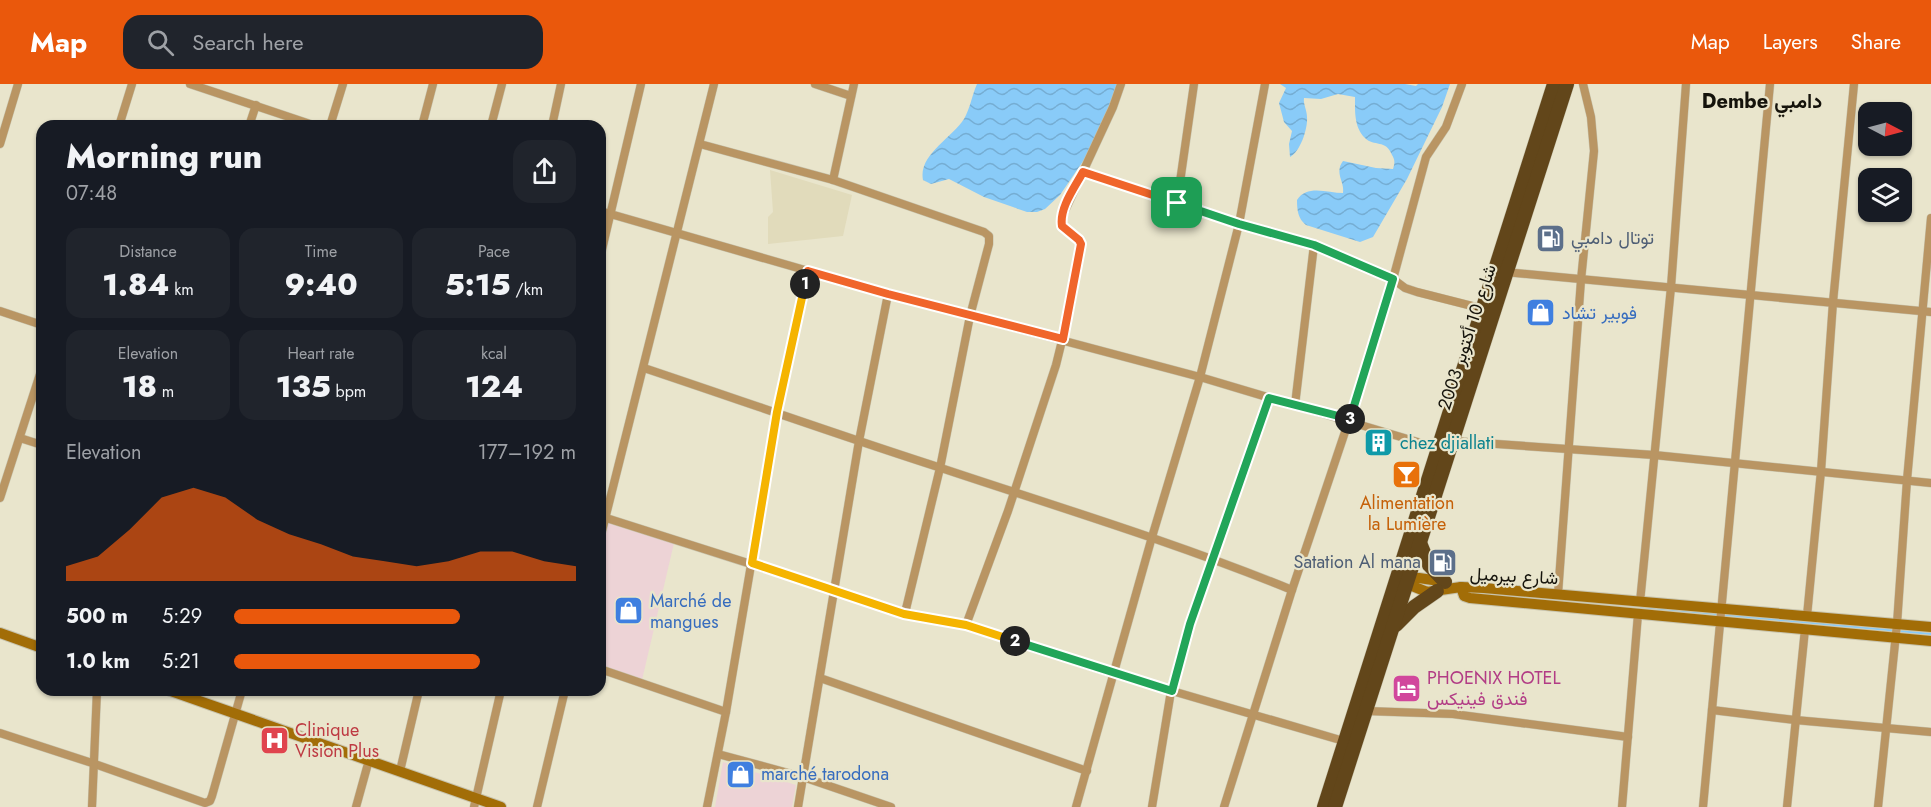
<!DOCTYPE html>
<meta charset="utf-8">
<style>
body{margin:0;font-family:Jost,Vazirmatn,sans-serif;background:#20242c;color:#f1f3f6;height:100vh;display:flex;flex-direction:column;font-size:22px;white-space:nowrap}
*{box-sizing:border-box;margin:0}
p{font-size:20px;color:#9ea1a6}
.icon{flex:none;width:33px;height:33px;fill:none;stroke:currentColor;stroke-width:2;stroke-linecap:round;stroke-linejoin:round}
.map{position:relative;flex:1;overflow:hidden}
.sheet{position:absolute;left:36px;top:36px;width:570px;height:576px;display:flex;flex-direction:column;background:#171b24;border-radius:18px;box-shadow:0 2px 4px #0004}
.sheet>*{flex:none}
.needle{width:39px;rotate:96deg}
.fabs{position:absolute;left:1858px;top:18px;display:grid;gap:12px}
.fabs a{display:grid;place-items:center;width:54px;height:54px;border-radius:12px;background:#171b24;box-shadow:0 2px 4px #0004;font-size:30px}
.pin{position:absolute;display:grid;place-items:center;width:51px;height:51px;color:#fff;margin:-26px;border-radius:12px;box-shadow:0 3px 9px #0006}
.km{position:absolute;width:30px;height:30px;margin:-15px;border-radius:50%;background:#222;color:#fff;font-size:16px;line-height:30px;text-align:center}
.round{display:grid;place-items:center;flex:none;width:63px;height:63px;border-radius:18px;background:#20242c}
.head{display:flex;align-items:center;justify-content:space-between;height:102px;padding:0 30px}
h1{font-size:33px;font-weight:800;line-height:45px}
.stats{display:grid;grid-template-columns:repeat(3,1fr);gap:9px;height:102px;padding:6px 30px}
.stats div{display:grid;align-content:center;border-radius:15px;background:#20242c;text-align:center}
.stats b{font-size:30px;font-weight:800}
.stats small{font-size:16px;font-weight:400}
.stats p{font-size:16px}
.chart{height:168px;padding:12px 30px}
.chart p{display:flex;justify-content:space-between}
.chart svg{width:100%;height:108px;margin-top:6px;fill:#ea580c;opacity:.7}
ul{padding:0 30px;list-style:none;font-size:20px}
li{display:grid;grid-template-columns:96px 72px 1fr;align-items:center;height:45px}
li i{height:15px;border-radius:8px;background:#ea580c}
header{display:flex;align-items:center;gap:36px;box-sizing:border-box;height:84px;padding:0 30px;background:#ea580c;color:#fff}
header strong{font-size:28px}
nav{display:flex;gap:33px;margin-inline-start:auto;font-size:21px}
.search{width:420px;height:54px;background:#20242c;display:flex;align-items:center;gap:15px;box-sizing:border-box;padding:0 21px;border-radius:18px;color:#9ea1a6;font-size:22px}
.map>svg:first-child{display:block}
.commercial{fill:#edd3d6}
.built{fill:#e1dbbb}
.water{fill:url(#water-waves)}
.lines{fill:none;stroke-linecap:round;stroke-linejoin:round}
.stream{stroke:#89cbf8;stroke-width:2}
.street-casing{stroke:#c7c3ad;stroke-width:9}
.secondary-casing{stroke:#c7c3ad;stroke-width:12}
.highway-casing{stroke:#c7c3ad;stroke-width:15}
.street{stroke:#b99563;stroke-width:8}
.secondary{stroke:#a26d07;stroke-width:10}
.highway{stroke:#62461a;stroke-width:14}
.split-1-casing{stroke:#fff;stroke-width:12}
.split-2-casing{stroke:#fff;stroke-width:12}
.split-3-casing{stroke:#fff;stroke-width:12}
.split-4-casing{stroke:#fff;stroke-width:12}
.split-1{stroke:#f0652b;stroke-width:8}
.split-2{stroke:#f5b400;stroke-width:8}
.split-3{stroke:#22a559;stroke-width:8}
.split-4{stroke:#22a559;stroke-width:8}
.labels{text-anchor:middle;stroke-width:4.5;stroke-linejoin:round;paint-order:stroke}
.service-label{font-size:18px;fill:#4e5e75;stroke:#e9e5cc;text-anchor:start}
.shop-label{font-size:18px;fill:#366cbe;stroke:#e9e5cc;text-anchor:start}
.street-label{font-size:18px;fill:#15130b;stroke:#e9e5cc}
.culture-label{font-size:18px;fill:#0d838f;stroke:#e9e5cc;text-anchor:start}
.food-label{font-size:18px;fill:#c56008;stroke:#e9e5cc}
.hotel-label{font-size:18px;fill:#b23c85;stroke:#e9e5cc;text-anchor:start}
.health-label{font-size:18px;fill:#be3a42;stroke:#e9e5cc;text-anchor:start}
.neighbourhood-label{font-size:20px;font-weight:bold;fill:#15130b;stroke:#e9e5cc}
</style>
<header>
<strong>Map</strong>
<div class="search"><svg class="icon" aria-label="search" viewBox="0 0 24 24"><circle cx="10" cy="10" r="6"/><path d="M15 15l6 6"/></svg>Search here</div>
<nav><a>Map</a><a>Layers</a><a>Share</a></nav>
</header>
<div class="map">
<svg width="1931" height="723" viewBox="0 0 1931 723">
<defs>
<pattern id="water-waves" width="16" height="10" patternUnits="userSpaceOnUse" patternTransform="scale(1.5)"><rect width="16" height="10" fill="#89cbf8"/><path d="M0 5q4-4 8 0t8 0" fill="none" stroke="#75add3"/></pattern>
</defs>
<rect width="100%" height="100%" fill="#e9e5cc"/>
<g class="commercial">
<path d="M608,439L674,459L642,596L600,581V472Z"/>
<path d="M723,678L796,701L792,723H715Z"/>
</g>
<path class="built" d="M770,86L852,111L843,152L768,160V133L773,128Z"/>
<g class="water">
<path d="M977,0H1119L1092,64L1060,111L1045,125L1037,128H1027L984,113L949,95L931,100L923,96C918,71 952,54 964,35C970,25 972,11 977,0Z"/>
<path d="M1280,0H1405L1416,2L1418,0H1450L1442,23L1407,95L1373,153L1360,158L1306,141C1298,135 1297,126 1297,116C1307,100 1328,109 1343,109C1345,98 1334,89 1343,77L1376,84L1393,85C1395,79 1395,76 1392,71C1386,55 1374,63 1365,54C1354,43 1355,28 1355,13L1338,10L1321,15L1304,14C1303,20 1307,26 1307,33C1308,45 1300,68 1290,73L1289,60L1292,47L1284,38L1279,19L1286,4Z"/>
</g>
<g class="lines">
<path class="stream" d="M1641,523L1931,550"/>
<defs>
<g id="street">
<path d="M190,0L316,42"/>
<path d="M815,0L851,12"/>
<path d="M119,42L132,0"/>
<path d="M249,42L256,21"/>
<path d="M330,42L343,0"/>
<path d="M422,42L433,0"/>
<path d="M491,42L502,0"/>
<path d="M552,42L561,0"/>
<path d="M0,60L18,0"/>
<path d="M700,60L833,96L854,0"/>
<path d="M1083,88L1239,140L1314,161L1393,195L1405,204L1417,208L1484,225"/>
<path d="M833,96L984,148L989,152V160L970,232L940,384L905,529"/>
<path d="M1177,119L1194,0"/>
<path d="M600,127L888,210L1200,293L1441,365"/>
<path d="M600,174L641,0"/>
<path d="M1505,188L1931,228"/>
<path d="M0,227L42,241"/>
<path d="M644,284C743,317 841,352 941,384C1058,423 1177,459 1292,506"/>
<path d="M1295,321L1314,161"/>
<path d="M20,354L42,361"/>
<path d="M1453,357L1654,371L1931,399"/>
<path d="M0,414L42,284"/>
<path d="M600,432L905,529L966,541L1114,590L1347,658"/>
<path d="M600,455L714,0"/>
<path d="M1558,510L1581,196L1594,67L1591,33L1583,0"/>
<path d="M1640,518L1671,203L1686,0"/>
<path d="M1807,532L1821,387L1833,218L1854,0"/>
<path d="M966,541L1008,427L1056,281L1070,224L1081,160L1079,156L1062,142L1061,135L1113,23L1121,0"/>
<path d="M600,585L726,628"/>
<path d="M820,594L1087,687"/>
<path d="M1712,626L1795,636L1931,648"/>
<path d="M1366,627L1453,630L1628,653"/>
<path d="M0,649L92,679L205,719L210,717L212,712L242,606"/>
<path d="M718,670L803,693L891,723"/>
<path d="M400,687L419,606"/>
<path d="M92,723L97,606"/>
<path d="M356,723L369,676"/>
<path d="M474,723L501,606"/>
<path d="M537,723L565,606"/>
<path d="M707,723L726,628L777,328L808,187"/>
<path d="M798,723L859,357L888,210"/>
<path d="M1076,723L1152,453L1200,293L1239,140L1265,0"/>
<path d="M1152,723L1171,607L1189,540L1269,314"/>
<path d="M1224,723L1292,506L1349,336L1393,195L1426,73L1446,43L1462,0"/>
<path d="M1622,723L1638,530"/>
<path d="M1703,723L1770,0"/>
<path d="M1787,723L1805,545"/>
<path d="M1878,723L1897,540L1907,396L1931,134"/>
</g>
<g id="secondary">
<path d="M1402,494H1419L1446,498"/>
<path d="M1400,497L1427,508L1461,503L1484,504L1931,543"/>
<path d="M1461,503L1464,512L1470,514L1931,557"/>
<path d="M0,549L42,564"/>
<path d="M168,606L501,723"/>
</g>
<g id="highway">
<path d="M1420,459L1429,481L1445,498"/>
<path d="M1396,541L1414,523L1437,507"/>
<path d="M1324,723L1554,0"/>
<path d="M1335,723L1567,0"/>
</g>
</defs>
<use href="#street" class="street-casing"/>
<use href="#secondary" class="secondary-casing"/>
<use href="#highway" class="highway-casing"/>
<use href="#street" class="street"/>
<use href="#secondary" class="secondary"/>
<use href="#highway" class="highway"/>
</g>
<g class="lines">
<defs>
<path id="split-1" d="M805,200L808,187L888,210L1063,255L1081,160L1079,156L1062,142C1059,124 1075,103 1083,88L1177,119"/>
<path id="split-2" d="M805,200L777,328L752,479L904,530L966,541L1015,557"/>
<path id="split-3" d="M1015,557L1172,607L1190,540L1269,314L1350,335"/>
<path id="split-4" d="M1177,119L1239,140L1314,161L1393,195L1350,335"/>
</defs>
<use href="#split-1" class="split-1-casing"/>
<use href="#split-2" class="split-2-casing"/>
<use href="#split-3" class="split-3-casing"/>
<use href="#split-4" class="split-4-casing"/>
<use href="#split-1" class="split-1"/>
<use href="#split-2" class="split-2"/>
<use href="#split-3" class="split-3"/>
<use href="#split-4" class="split-4"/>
</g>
<defs>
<symbol id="fuel-square" viewBox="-11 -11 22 22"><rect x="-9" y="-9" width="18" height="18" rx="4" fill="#5c6f8a" stroke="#e9e5cc"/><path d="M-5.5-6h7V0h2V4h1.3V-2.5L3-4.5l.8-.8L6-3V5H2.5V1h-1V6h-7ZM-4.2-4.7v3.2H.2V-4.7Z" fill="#fff"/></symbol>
<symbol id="shop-square" viewBox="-11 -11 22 22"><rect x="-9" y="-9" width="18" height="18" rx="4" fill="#3f7fe0" stroke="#e9e5cc"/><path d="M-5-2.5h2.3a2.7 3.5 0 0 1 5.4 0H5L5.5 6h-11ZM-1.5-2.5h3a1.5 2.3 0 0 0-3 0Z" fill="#fff"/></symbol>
<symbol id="building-square" viewBox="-11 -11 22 22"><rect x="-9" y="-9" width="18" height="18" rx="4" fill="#0f9aa8" stroke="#e9e5cc"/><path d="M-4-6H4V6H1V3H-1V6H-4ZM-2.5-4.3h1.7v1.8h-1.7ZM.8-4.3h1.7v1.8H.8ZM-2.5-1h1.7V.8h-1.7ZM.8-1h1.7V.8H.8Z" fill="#fff"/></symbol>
<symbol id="bar-square" viewBox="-11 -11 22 22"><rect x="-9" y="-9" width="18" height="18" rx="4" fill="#e8710a" stroke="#e9e5cc"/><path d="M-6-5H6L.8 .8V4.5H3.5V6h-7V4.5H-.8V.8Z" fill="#fff"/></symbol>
<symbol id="hotel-square" viewBox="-11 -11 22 22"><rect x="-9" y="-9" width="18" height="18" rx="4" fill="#d1479c" stroke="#e9e5cc"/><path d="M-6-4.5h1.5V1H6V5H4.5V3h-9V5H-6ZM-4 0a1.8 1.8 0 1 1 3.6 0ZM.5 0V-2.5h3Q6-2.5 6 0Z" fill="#fff"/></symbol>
<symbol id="hospital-square" viewBox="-11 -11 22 22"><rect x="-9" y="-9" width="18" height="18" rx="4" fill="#e0444e" stroke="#e9e5cc"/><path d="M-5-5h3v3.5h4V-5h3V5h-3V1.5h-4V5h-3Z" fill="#fff"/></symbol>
</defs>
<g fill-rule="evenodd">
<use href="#fuel-square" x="1534" y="138" width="33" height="33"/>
<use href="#shop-square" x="1524" y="212" width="33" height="33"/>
<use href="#building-square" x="1362" y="342" width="33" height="33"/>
<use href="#bar-square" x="1390" y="374" width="33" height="33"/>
<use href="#fuel-square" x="1426" y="462" width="33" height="33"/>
<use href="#shop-square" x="612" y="510" width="33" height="33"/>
<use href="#hotel-square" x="1390" y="588" width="33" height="33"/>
<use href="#hospital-square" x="258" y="640" width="33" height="33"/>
<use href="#shop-square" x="724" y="674" width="33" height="33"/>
</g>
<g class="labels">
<g class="service-label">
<text x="1571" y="160">توتال دامبي</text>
<text x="1421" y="484" text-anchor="end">Satation Al mana</text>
</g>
<g class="shop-label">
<text x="1562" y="235">فوبير تشاد</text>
<text x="650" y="523">Marché de<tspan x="650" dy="21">mangues</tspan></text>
<text x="761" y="696">marché tarodona</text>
</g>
<g class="street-label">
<text transform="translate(1467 253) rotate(-72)" y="6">شارع 10 أكتوبر 2003</text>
<text transform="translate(1514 492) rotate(3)" y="6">شارع بيرميل</text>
</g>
<g class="culture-label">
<text x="1400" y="365">chez djiallati</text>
</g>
<g class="food-label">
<text x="1407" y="425">Alimentation<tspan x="1407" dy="21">la Lumière</tspan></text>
</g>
<g class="hotel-label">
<text x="1427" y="600">PHOENIX HOTEL<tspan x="1427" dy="21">فندق فينيكس</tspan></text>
</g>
<g class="health-label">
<text x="295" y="652">Clinique<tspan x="295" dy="21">Vision Plus</tspan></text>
</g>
<g class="neighbourhood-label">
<text x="1762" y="24">Dembe دامبي</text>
</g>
</g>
</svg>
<div class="fabs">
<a><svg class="needle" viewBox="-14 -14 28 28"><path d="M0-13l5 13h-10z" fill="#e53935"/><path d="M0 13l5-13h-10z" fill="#9ea1a6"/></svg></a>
<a><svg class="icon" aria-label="layers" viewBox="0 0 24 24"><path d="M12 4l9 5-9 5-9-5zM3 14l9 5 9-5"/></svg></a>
</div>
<div class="pin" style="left:1177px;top:119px;background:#1e9e55"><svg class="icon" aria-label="arrive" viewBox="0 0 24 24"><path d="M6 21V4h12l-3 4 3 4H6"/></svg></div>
<b class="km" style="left:805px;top:200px">1</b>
<b class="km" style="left:1015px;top:557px">2</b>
<b class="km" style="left:1350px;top:335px">3</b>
<section class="sheet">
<div class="head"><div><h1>Morning run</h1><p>07:48</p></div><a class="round"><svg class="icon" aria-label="share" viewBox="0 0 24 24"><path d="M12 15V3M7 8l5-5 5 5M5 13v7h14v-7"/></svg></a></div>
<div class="stats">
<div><p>Distance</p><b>1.84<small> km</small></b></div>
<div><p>Time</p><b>9:40</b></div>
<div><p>Pace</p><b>5:15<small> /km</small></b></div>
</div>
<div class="stats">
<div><p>Elevation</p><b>18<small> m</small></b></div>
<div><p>Heart rate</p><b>135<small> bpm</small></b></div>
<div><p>kcal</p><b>124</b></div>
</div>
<div class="chart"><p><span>Elevation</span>177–192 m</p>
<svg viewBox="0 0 160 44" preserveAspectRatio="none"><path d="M0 44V38L10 34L20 23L30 10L40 6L50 10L60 19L70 25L80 29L90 34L100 36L110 38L120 36L130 32L140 32L150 36L160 38V44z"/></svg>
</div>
<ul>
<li><b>500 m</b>5:29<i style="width:66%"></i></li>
<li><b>1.0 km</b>5:21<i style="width:72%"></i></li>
</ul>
</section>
</div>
